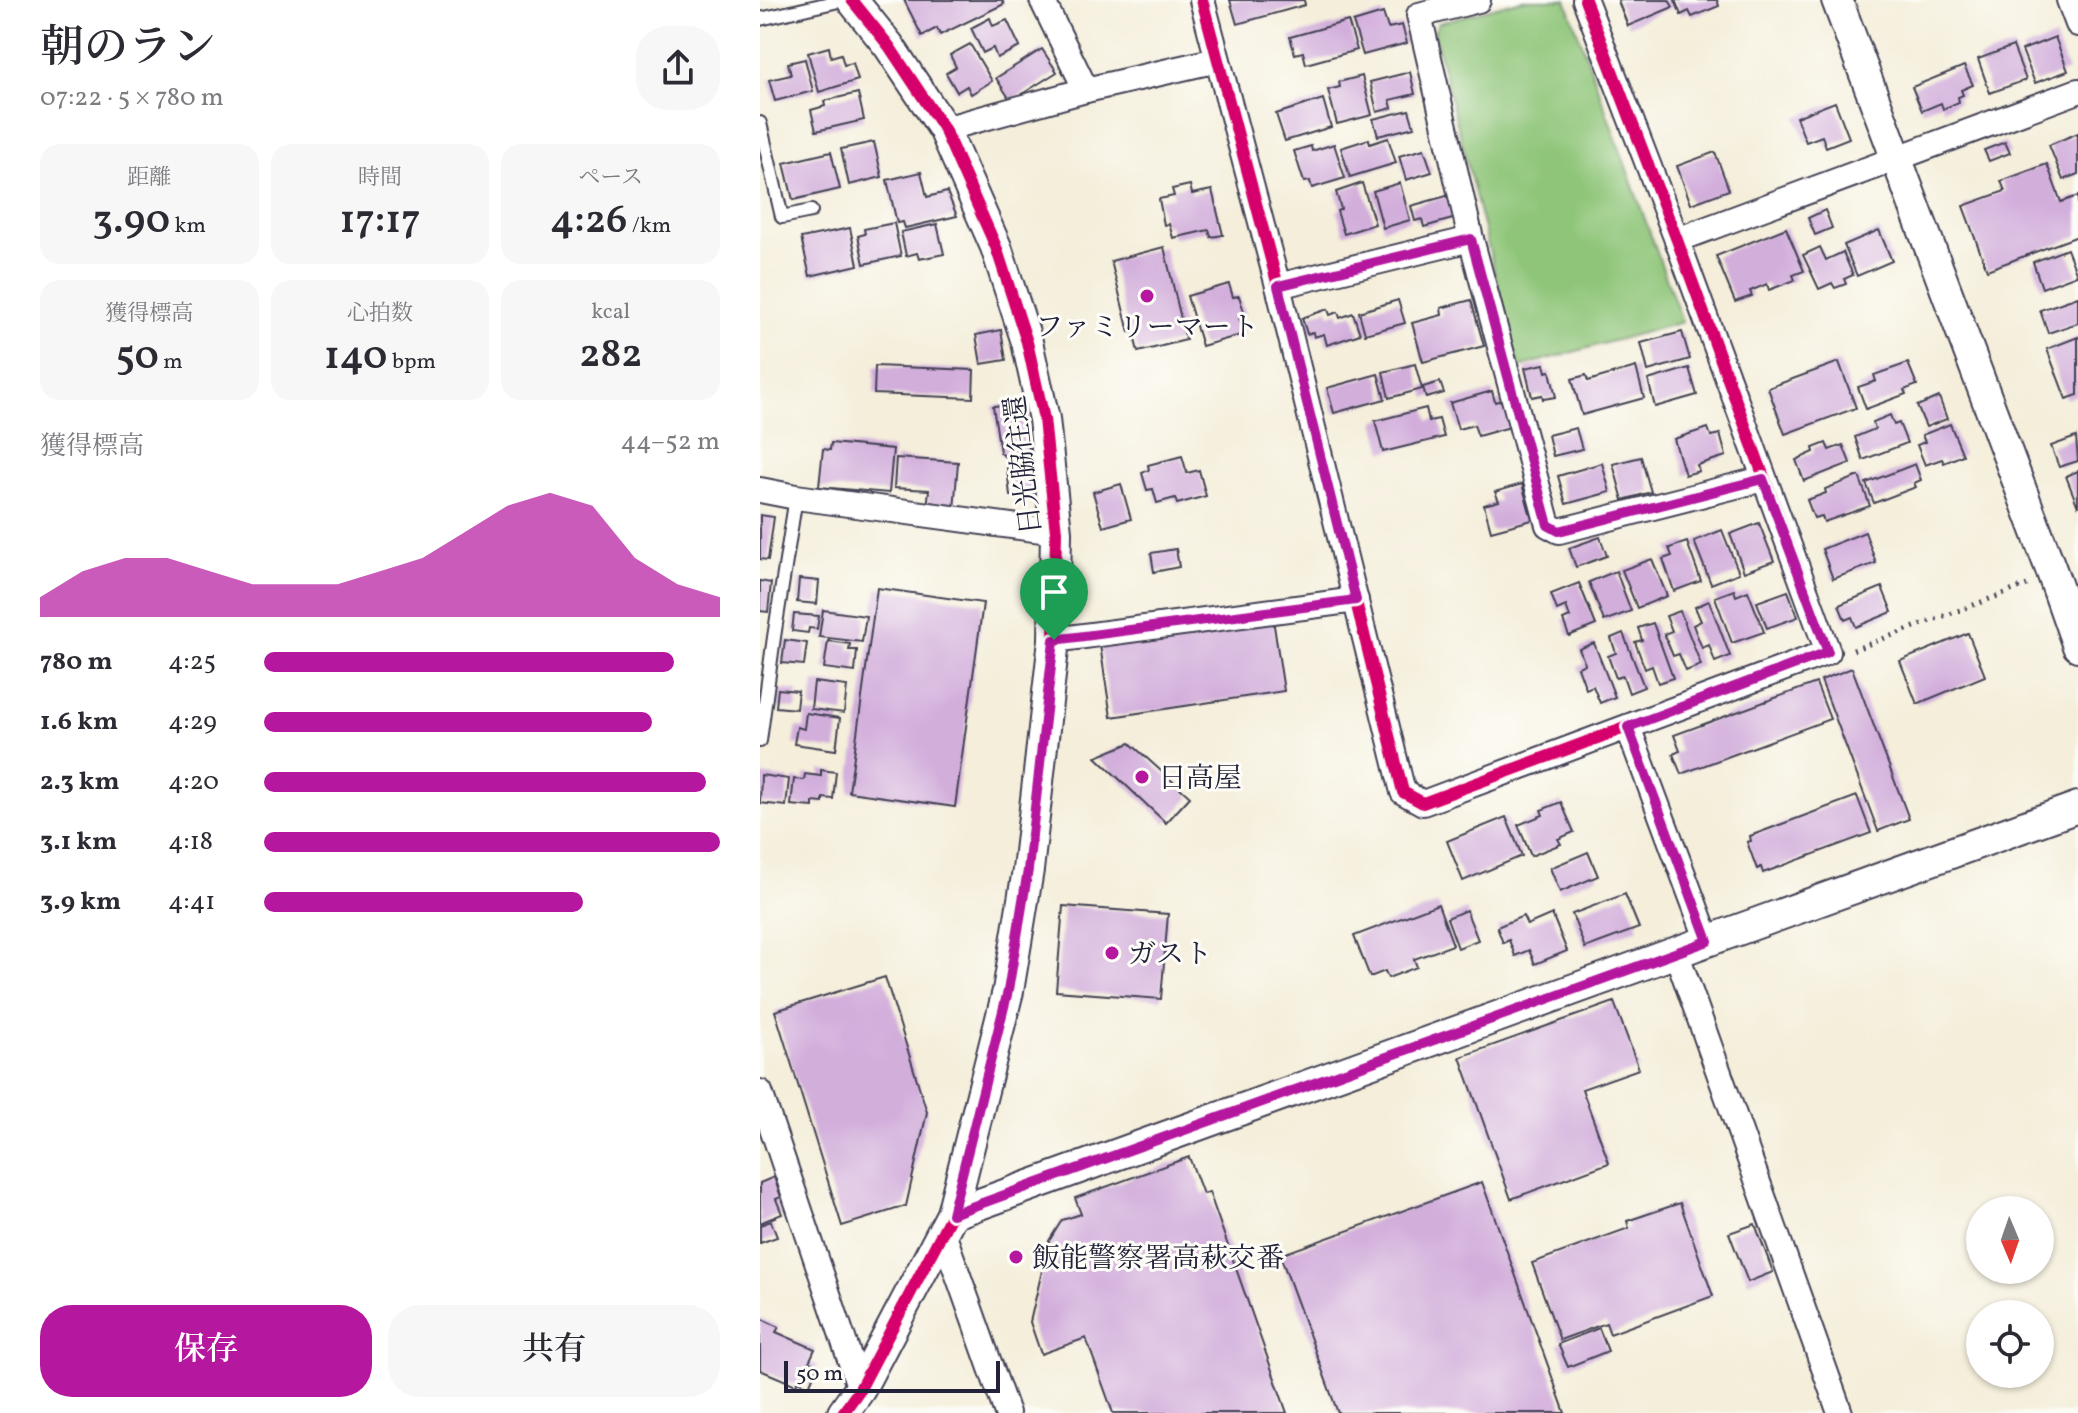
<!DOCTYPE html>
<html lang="ja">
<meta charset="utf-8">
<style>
body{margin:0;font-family:Vollkorn,"Noto Serif JP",serif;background:#f7f7f7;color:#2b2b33;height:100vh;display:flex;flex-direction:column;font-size:30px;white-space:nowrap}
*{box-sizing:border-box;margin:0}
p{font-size:26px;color:#7c7c81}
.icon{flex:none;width:44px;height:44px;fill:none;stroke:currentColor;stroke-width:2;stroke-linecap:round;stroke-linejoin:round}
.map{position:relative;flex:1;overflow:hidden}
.sheet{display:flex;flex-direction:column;background:#fff;width:760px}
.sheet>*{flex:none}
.needle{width:52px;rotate:178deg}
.controls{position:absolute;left:1206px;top:1196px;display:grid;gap:16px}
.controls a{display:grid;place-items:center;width:88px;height:88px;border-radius:50%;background:#fff;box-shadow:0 2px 6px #0004;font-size:40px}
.scale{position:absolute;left:24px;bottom:20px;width:216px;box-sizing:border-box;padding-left:8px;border:4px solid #22223b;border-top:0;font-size:22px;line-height:28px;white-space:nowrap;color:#22223b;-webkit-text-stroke:6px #fdfcf7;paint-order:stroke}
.pin{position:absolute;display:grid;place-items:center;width:68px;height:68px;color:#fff;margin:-82px -34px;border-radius:50% 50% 50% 0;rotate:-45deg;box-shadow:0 0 8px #0007}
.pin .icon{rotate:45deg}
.round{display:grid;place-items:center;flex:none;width:84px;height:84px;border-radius:32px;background:#f7f7f7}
.overview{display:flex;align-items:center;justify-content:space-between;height:136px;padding:0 40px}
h1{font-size:44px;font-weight:600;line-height:60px}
.stats{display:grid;grid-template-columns:repeat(3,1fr);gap:12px;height:136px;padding:8px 40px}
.stats div{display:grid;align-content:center;border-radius:20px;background:#f7f7f7;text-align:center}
.stats b{font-size:40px;font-weight:600}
.stats small{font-size:22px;font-weight:400}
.stats p{font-size:22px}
.chart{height:224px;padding:16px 40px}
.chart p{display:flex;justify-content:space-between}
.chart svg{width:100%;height:144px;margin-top:8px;fill:#b5179e;opacity:.7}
.action{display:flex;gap:16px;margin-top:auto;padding:16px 40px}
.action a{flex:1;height:92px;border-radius:32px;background:#b5179e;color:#fff;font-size:32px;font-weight:600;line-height:92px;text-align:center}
.action a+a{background:#f7f7f7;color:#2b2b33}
ul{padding:0 40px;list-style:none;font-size:26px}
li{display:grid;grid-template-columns:128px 96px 1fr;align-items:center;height:60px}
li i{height:20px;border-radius:10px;background:#b5179e}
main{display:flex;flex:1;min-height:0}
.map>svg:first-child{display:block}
.green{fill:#8ec578;stroke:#58745a;stroke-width:2}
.building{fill:#d2aedb}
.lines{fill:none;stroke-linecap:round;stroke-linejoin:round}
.service-casing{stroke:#424153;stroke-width:16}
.minor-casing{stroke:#424153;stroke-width:28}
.tertiary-casing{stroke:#424153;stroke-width:34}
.path{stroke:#424153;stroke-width:5;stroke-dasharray:2 6;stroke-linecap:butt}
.service{stroke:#fff;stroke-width:12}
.minor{stroke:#fff;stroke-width:24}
.tertiary{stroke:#fff;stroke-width:30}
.cycleway-casing{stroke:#fdfcf7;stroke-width:17}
.cycleway{stroke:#d6006c;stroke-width:12}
.route-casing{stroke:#fff;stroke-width:16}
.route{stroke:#b5179e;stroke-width:10}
.poi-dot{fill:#b5179e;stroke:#fdfcf7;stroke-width:3}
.labels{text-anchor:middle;stroke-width:6;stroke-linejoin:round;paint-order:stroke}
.poi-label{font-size:28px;fill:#22223b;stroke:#fdfcf7;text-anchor:start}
.street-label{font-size:28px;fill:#22223b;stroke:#fdfcf7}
</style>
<main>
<section class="sheet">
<div class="overview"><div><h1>朝のラン</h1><p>07:22 · 5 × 780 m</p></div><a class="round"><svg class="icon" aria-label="share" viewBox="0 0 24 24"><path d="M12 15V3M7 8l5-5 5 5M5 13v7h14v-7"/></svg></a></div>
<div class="stats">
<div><p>距離</p><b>3.90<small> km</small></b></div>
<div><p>時間</p><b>17:17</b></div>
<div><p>ペース</p><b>4:26<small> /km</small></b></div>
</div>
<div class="stats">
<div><p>獲得標高</p><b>50<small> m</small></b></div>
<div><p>心拍数</p><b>140<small> bpm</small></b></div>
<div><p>kcal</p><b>282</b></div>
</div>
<div class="chart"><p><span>獲得標高</span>44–52 m</p>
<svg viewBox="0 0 160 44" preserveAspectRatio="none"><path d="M0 44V38L10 30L20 26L30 26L40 30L50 34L60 34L70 34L80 30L90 26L100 18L110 10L120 6L130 10L140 26L150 34L160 38V44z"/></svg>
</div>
<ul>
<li><b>780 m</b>4:25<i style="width:90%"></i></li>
<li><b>1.6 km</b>4:29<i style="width:85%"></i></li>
<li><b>2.3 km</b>4:20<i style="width:97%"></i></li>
<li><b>3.1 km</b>4:18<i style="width:100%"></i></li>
<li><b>3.9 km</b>4:41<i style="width:70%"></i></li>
</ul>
<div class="action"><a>保存</a><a>共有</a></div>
</section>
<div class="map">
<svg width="1318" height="1413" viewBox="0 0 1318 1413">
<rect width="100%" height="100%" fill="#fdfcf7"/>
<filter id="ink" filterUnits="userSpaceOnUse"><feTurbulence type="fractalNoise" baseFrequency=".0125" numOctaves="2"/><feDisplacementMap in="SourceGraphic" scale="16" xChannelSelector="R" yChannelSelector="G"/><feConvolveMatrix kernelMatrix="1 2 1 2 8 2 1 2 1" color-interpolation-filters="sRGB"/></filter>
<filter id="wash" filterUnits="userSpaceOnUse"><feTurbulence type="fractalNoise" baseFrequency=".006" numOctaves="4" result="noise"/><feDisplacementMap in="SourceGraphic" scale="32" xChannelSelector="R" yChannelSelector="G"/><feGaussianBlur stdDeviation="1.8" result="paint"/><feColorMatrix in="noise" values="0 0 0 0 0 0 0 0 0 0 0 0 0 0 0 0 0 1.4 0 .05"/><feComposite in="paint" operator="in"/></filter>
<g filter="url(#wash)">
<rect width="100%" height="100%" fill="#f4eeda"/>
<path class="green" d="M762,0H806L922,322L759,367L674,33L678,23Z"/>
<g id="blocks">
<g class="building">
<path d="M144,0H242L244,4L180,35L177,28L162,36Z"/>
<path d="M470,0H544L545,5L477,24Z"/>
<path d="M861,0H909L913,7L868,26L858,1Z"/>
<path d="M915,0H957L959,6L932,17L929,11L921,15Z"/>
<path d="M623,13L628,28L642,25L647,43L603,55L593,22Z"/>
<path d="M230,18L233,26L247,20L260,47L237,58L233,48L223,53L211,28Z"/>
<path d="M588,21L597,50L546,64L543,52L535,54L530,37Z"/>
<path d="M1295,37L1308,71L1275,83L1262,50Z"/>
<path d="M210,44L232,81L211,94L207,86L197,92L186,73L196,67L190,55Z"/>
<path d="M1253,46L1266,80L1230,93L1218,59Z"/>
<path d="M69,47L71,57L81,54L84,65L93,63L98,80L59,92L48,53Z"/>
<path d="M282,49L297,72L251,101L236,78Z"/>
<path d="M45,59L53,91L15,101L9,80L31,75L28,63Z"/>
<path d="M1204,66L1213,85L1201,90L1203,95L1198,97L1199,102L1183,109L1181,103L1162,111L1152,87Z"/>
<path d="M650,72L655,94L630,100L632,108L617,112L610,82Z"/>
<path d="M602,76L612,115L577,124L568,90L580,87L579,82Z"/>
<path d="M98,93L104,120L56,131L51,110L65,106L64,101Z"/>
<path d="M563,99L571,127L525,141L516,114Z"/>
<path d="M1075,102L1089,138L1066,147L1062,136L1046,142L1036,117Z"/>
<path d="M649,110L654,127L618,136L613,119Z"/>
<path d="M1318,133V174L1303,180L1289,145Z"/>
<path d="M628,138L636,163L590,177L581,148L609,139L610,144Z"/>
<path d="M114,142L122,177L89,185L81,149Z"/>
<path d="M1245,142L1250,153L1229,161L1224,150Z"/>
<path d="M574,144L585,178L552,188L550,181L544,182L534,151L551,146L552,151Z"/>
<path d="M664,149L672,172L646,180L639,156Z"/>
<path d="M71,152L80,189L33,200L24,163Z"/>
<path d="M955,152L969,190L931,204L917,166Z"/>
<path d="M1287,164L1301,202L1318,196V236L1227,270L1203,206L1245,191L1241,181Z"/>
<path d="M161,172L167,197L187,192L197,216L145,228L143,222L137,223L127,180Z"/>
<path d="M602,183L615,224L584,234L577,211L581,209L576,192Z"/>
<path d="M640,183L650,220L623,228L613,191Z"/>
<path d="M430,185L432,194L452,190L463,235L451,237L449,230L413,238L409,224L404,225L399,199L414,196L412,189Z"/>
<path d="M690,195L696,218L664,227L662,219L655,221L651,206Z"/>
<path d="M1065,210L1072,228L1055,235L1048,218Z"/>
<path d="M134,223L141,256L104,264L98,236L105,234L104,229Z"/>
<path d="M177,224L184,254L159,259L157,253L146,256L141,232Z"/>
<path d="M90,228L98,265L50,276L41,238Z"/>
<path d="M1026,228L1044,271L1033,275L1035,280L1009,290L1007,284L990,291L992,296L975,302L956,256Z"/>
<path d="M1119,230L1132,261L1097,276L1084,245Z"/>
<path d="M404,247L426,340L378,352L373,331L369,332L351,261Z"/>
<path d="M1060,247L1066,260L1083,252L1093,275L1084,279L1086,284L1075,288L1072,283L1059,289L1043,255Z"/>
<path d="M1307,249L1317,275L1282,288L1273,262Z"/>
<path d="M469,284L473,297L479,296L485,315L479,317L484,334L442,346L427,296Z"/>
<path d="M1318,297V323L1288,333L1280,310Z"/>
<path d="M638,300L645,323L605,334L599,312Z"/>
<path d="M711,300L724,346L663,362L652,323L682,315L681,308Z"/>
<path d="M568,309L570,315L578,312L580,318L593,313L600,334L567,345L564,334L554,337L553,332L547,334L542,318Z"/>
<path d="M241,330L246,360L221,364L216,335Z"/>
<path d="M922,332L930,359L888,371L881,343Z"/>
<path d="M1318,337V395L1306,399L1287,349Z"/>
<path d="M1079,362L1096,408L1025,434L1008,388Z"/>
<path d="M1148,363L1157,385L1144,390L1146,394L1106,409L1098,387L1116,381L1114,375Z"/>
<path d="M655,364L662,389L629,398L623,372Z"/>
<path d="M784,364L786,372L790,371L796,397L783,399L782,395L772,397L765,368Z"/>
<path d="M115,366L214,370L213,398L114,394Z"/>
<path d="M876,367L884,398L822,415L812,379L826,375L828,381Z"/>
<path d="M929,368L937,395L895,407L888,380Z"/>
<path d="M618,374L625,399L574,413L567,388Z"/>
<path d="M680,382L684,393L666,398L663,387Z"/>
<path d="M732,391L735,402L742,400L750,427L718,436L714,425L698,429L690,403Z"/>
<path d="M1179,397L1187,419L1166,427L1157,406Z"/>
<path d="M261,404L269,449L273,494L250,496L246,458L240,452L233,406Z"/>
<path d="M666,408L669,421L679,419L684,437L623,452L615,421Z"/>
<path d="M1130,415L1134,425L1139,423L1147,443L1103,460L1095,437L1115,429L1113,422Z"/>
<path d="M1190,424L1203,455L1184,463L1182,459L1165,465L1157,445L1165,442L1162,435Z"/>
<path d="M816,428L822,449L793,456L788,435Z"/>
<path d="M948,428L951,436L960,434L966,456L937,465L939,471L925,475L914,439Z"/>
<path d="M1316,437L1318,461L1299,467L1291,446Z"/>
<path d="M71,443L133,449L129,493L59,487L63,449L70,450Z"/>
<path d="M1066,443L1069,450L1083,445L1090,463L1044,481L1036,460L1054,452L1053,448Z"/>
<path d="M422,456L427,473L439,470L446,496L417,504L415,498L397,503L393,489L387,490L382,473L389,470L388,465Z"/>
<path d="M881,457L891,492L863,500L853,464Z"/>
<path d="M136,458L198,462L194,510L167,508L169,490L134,488Z"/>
<path d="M842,463L850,492L806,504L798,476Z"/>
<path d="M1155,464L1161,480L1154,483L1156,487L1114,503L1106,483Z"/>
<path d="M1318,471V507L1306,476Z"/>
<path d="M1099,476L1110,506L1064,522L1062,516L1054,518L1047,500L1066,493L1065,489Z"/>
<path d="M361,484L371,519L343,527L333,492Z"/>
<path d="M762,484L772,520L731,531L724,505L739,501L735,492Z"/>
<path d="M0,515L14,517L8,560L0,559Z"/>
<path d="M999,523L1014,561L984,572L970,534Z"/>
<path d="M962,530L979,573L951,584L934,541Z"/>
<path d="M1105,532L1116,563L1073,579L1062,549Z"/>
<path d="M840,537L847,556L816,567L809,548Z"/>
<path d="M927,542L941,581L914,591L903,559L912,556L909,548Z"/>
<path d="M416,549L419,567L394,572L391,553Z"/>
<path d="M892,559L907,596L877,608L862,570Z"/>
<path d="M856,571L871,611L844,621L829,582Z"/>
<path d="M39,579L59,581L57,604L37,602Z"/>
<path d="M0,581L11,583L8,612L0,611Z"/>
<path d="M819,583L836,625L809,636L803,620L810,617L806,606L797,610L791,594Z"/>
<path d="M1122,587L1132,612L1096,627L1092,617L1085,620L1079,605Z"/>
<path d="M117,588L223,603L195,807L89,792Z"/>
<path d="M974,590L976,596L988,591L1004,632L972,643L955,597Z"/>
<path d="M1028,591L1038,617L1007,628L997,602Z"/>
<path d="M949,601L970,656L955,662L949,645L942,648L933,625L941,621L935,607Z"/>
<path d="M63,610L106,616L102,642L59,637Z"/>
<path d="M920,611L941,665L926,671L919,654L913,656L904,634L912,631L906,616Z"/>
<path d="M34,614L59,616L57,629L49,628L48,633L32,631Z"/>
<path d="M513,619L524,691L351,717L340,645Z"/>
<path d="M893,623L913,678L898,683L892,666L885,669L875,642L882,640L878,628Z"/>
<path d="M863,633L884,687L869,693L863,676L856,678L848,656L856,653L851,638Z"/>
<path d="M1208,633L1225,676L1157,704L1140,661Z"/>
<path d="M25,640L47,643L44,665L22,663Z"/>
<path d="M68,641L90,644L89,650H97L95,672L64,668Z"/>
<path d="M834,643L855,697L840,703L833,686L826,689L818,667L825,664L819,649Z"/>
<path d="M1092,668L1149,819L1118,831L1061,680Z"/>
<path d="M54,682L87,686L84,713L51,709Z"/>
<path d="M1056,683L1070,719L921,774L913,754L920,751L914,735Z"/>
<path d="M18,689L38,691L36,709L16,707Z"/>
<path d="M46,713L80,718L76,750L34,744L37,727L44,729Z"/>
<path d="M370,743L430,797L406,823L336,757Z"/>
<path d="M61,770L76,772L73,799L63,798V803L53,802V807L31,805L34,779L44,780L45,774L61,776Z"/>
<path d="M1,775L29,779L26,806L0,803Z"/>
<path d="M1097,796L1111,833L1003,873L1001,867L997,869L987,842L991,841L990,836Z"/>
<path d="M801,802L814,832L798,839L801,844L771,856L758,825L783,815L781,810Z"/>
<path d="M746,817L762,856L703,881L687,841Z"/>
<path d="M828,852L838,876L800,892L790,868Z"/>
<path d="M865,894L879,928L825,948L812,914Z"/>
<path d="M678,904L693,945L654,959L657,967L628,978L625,971L610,977L594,936Z"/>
<path d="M303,906L408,914L401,999L296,991Z"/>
<path d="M706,910L718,940L698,948L687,918Z"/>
<path d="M792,914L807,951L775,964L769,950L755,956L749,940L743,943L737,927L763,916L767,925Z"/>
<path d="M125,977L167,1112L146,1206L82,1226L15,1011Z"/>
<path d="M854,1002L879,1069L822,1089L849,1163L751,1199L700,1057Z"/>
<path d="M429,1157L443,1194L449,1192L527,1413H353L326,1338L281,1354L270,1322L289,1241L302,1220L321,1214L315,1198Z"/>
<path d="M14,1177L21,1197L16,1199L22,1214L0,1223V1183Z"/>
<path d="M722,1182L805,1413H578L520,1255Z"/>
<path d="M920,1203L953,1296L850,1334L846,1323L800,1340L772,1263L869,1228L867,1221Z"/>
<path d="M11,1221L17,1237L0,1243V1225Z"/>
<path d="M995,1224L1013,1272L988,1282L969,1233Z"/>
<path d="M0,1318L19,1327L16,1332L55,1349L49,1362L58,1365L49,1386L38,1381L36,1385L0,1370Z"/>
<path d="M839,1328L848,1351L808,1367L798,1344Z"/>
</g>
</g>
</g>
<g filter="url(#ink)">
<use href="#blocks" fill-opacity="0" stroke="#424153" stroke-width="2"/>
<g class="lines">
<defs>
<g id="service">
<path d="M0,19L83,0"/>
<path d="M0,123L22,217L51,211"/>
<path d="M0,741L14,637L36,497"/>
</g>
<g id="minor">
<path d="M282,0L326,90"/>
<path d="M442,0L518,286L643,792L663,803L1068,652L917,240L825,0"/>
<path d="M718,0L659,15L711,239L788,525L799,531L1003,479"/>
<path d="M1309,0L1318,24"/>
<path d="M184,129L326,90L457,60"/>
<path d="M917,240L1318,91"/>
<path d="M518,286L711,239"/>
<path d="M0,490L36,497L296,532"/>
<path d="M294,640L596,600"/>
<path d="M868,727L948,941"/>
<path d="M916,952L1080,1413"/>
<path d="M0,1092L100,1389"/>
<path d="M183,1233L247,1413"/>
</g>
<g id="tertiary">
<path d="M1077,0L1293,575L1318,646"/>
<path d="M192,1214L1318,807"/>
<path d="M83,1413L100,1389L192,1214L248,991L268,870L294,640L296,532L284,419L267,342L236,247L184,129L129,46L92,0"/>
</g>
</defs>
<use href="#service" class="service-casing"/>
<use href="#minor" class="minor-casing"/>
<use href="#tertiary" class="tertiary-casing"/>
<path class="path" d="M1093,650L1267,585"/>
<use href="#service" class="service"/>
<use href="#minor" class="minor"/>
<use href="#tertiary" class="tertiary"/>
<defs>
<g id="cycleway">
<path d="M442,0L518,286L643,792L663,803L1068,652L917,240L825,0"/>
<path d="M83,1413L100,1389L192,1214L248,991L268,870L294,640L296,532L284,419L267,342L236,247L184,129L129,46L92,0"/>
</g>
</defs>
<use href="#cycleway" class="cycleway-casing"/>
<use href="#cycleway" class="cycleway"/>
</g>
</g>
<g class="lines" filter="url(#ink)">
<defs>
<path id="route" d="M711,239L788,525L799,531L1003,479L1068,652L868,727L948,941L192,1214L248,991L268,870L294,640L596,600L518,286Z"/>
</defs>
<use href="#route" class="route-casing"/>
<use href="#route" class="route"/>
</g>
<g class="poi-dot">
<circle cx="387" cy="296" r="8"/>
<circle cx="382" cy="777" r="8"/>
<circle cx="352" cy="953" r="8"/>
<circle cx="256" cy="1257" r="8"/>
</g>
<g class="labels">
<g class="poi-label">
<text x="387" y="336" text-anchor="middle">ファミリーマート</text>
<text x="398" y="787">日高屋</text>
<text x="368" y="963">ガスト</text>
<text x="272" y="1267">飯能警察署高萩交番</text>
</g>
<g class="street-label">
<text transform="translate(262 465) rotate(-97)" y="10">日光脇往還</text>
</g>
</g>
</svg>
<div class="controls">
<a><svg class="needle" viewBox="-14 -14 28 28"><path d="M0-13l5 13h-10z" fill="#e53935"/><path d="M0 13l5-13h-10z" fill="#7c7c81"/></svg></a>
<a><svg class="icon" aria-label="locate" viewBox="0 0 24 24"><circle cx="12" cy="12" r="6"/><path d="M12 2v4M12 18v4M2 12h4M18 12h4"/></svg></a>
</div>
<div class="scale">50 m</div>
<div class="pin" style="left:294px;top:640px;background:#1e9e55"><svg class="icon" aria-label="arrive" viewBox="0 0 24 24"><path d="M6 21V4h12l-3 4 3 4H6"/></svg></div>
</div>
</main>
